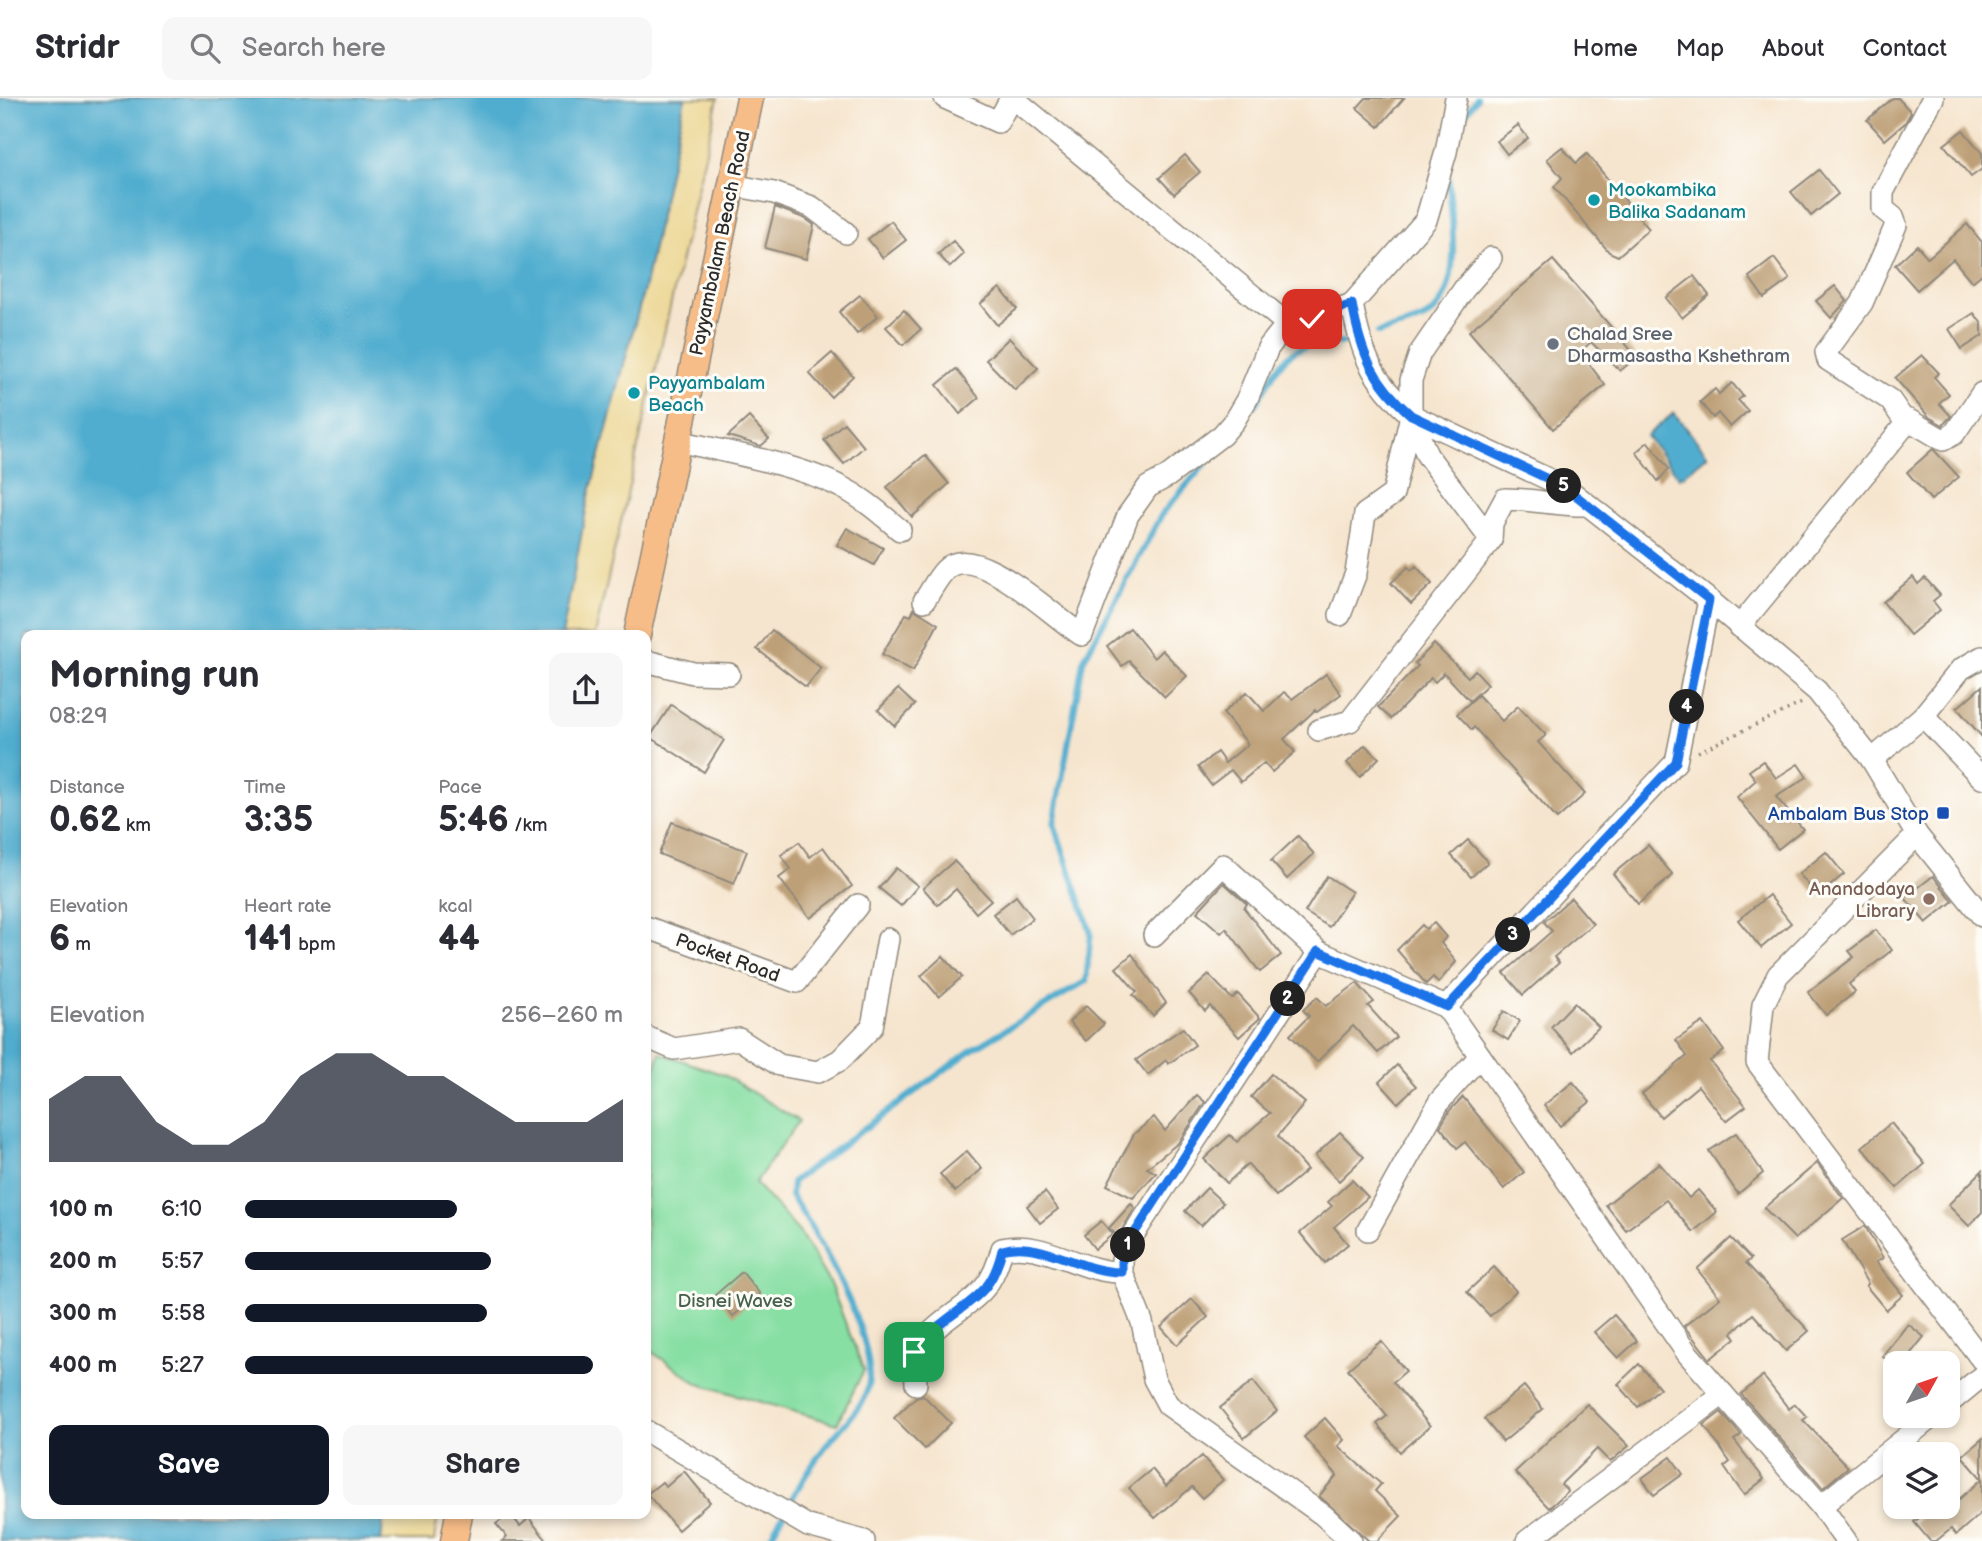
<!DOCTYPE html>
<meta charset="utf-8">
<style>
body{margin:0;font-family:"Balsamiq Sans",sans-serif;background:#f7f7f7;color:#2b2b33;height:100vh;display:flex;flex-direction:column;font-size:26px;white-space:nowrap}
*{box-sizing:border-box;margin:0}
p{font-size:23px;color:#7c7c81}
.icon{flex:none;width:38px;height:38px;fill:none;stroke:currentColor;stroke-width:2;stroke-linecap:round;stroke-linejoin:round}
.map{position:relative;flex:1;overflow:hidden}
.drawer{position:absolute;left:21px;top:532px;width:630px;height:889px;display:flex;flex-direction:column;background:#fff;border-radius:14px;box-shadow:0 4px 10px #0003}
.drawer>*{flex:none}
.needle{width:46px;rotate:50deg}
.buttons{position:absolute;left:1883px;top:1253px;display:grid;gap:14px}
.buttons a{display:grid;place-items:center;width:77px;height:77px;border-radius:14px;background:#fff;box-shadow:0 4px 10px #0003;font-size:35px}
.pin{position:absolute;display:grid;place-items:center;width:60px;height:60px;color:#fff;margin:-30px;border-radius:14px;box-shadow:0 4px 10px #0006}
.km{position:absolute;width:35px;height:35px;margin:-18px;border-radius:50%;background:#222;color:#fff;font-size:19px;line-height:35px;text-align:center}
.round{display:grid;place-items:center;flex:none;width:74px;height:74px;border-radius:14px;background:#f7f7f7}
.head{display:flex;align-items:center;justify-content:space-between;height:119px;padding:0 28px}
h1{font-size:38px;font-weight:600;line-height:52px}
.metrics{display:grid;grid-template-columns:repeat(3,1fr);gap:10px;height:119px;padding:7px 28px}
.metrics div{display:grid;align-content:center}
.metrics b{font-size:35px;font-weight:600}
.metrics small{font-size:19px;font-weight:400}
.metrics p{font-size:19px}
.chart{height:196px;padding:14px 28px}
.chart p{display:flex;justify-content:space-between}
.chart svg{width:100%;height:126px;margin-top:7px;fill:#111827;opacity:.7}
.cta{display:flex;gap:14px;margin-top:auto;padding:14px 28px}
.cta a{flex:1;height:80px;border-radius:14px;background:#111827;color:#fff;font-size:28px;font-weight:600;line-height:80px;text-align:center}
.cta a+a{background:#f7f7f7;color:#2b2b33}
ul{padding:0 28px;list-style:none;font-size:23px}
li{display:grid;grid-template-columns:112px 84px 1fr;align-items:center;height:52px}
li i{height:18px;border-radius:9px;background:#111827}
header{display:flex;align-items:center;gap:42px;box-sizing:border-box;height:98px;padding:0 35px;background:#fff;border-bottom:2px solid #e1e1e2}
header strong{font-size:33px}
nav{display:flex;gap:38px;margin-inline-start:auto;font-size:24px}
.search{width:490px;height:63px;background:#f7f7f7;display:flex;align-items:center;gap:18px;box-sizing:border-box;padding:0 24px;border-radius:14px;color:#7c7c81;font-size:26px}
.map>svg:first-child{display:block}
.green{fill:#88dfa4;stroke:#5a8568;stroke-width:2}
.sand{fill:#eeda9e;stroke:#8c8264;stroke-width:2}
.water{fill:#51adcf;stroke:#3e6c7d;stroke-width:2}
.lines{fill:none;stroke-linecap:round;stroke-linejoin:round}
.stream{stroke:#51adcf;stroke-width:6}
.building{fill:#bea078}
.minor-casing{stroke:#90887c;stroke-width:24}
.major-casing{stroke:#90887c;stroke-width:29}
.path{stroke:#90887c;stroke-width:3.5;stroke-dasharray:2 5;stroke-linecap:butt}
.minor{stroke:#fff;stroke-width:21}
.major{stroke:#f7bd88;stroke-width:26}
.route-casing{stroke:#fff;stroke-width:14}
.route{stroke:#1a73e8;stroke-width:9}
.culture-dot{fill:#0f9aa8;stroke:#fdfcf7;stroke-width:2.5}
.worship-dot{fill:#6b7280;stroke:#fdfcf7;stroke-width:2.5}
.transit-dot{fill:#1a4fb4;stroke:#fdfcf7;stroke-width:2.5}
.education-dot{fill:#8d6e63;stroke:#fdfcf7;stroke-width:2.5}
.labels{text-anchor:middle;stroke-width:6;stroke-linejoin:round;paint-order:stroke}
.culture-label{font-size:19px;fill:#0d838f;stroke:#fdfcf7;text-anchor:start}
.street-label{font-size:19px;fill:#2b2b2b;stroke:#fdfcf7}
.worship-label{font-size:19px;fill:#5b616d;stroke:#fdfcf7;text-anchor:start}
.transit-label{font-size:19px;fill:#164399;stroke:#fdfcf7;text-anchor:end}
.education-label{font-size:19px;fill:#785e54;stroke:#fdfcf7;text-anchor:end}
.park-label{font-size:19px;fill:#47614f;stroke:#fdfcf7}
</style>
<header>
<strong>Stridr</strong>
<div class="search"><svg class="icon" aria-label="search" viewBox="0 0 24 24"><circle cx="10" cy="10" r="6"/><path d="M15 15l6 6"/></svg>Search here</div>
<nav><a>Home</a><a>Map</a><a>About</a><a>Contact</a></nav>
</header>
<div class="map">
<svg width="1982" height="1443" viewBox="0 0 1982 1443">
<rect width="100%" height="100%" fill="#fdfcf7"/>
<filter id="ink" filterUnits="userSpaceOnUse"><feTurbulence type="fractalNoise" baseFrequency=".0143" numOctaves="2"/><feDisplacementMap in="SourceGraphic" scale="14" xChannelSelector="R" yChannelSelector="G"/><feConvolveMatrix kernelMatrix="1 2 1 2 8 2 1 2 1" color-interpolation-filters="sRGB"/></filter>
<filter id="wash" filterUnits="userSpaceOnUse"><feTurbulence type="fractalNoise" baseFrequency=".00686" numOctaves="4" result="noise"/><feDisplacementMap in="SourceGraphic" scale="28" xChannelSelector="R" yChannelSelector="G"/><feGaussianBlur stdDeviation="1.57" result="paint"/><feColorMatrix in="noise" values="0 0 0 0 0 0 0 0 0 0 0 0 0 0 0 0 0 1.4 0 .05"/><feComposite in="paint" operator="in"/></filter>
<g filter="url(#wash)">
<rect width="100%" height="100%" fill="#f6e5ce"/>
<path class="green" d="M660,955L724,977L799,1023L755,1085L800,1135L830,1186L864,1272L837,1326L699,1286L646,1250V996Z"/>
<g class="sand">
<path d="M685,0H718L595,537H562L588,402L645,188Z"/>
<path d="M384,1416H438L434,1443H381Z"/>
</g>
<g class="water">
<path d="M0,0H685L645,187L588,402L562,537H26V1416H384L381,1443H0Z"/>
<path d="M1674,315L1708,357L1680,380L1646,338Z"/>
</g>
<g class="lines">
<g class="stream">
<path d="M1460,24L1477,0"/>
<path d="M1378,235C1395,229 1420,226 1433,214C1464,185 1451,116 1448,77"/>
<path d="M1255,307C1282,262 1287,242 1345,245"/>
<path d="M768,1443C785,1414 800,1383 820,1356C834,1335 859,1316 867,1292C882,1247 817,1135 791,1098L792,1084L973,951L1086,883L1091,835L1054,726L1083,563L1162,416L1216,353"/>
</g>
</g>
<g id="blocks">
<g class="building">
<path d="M1366,0H1404L1379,29L1357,10Z"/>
<path d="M1893,0H1898L1911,14L1905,25L1885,42L1867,22Z"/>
<path d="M1518,27L1528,40L1507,56L1497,43Z"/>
<path d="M1963,32L1982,55V71L1971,79L1944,47Z"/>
<path d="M1562,49L1576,65L1587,56L1649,131L1618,158L1609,154L1554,89L1562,80L1547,61Z"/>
<path d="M1185,57L1200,74L1174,96L1159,80Z"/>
<path d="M1819,72L1838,96L1811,118L1791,94Z"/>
<path d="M775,109L806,121L814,127L806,161L765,150Z"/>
<path d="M891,123L906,142L883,160L868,141Z"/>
<path d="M1967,126L1982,144V176L1972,184L1953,161L1917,192L1895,167L1917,147L1928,160Z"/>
<path d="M953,143L964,156L950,169L938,156Z"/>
<path d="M1774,160L1790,181L1764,200L1749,179Z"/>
<path d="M1553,162L1637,259L1620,273L1591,244L1580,254L1605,287L1553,331L1469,233Z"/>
<path d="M1694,178L1709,197L1682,220L1666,200Z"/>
<path d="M1835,188L1847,203L1831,220L1816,203Z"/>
<path d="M1000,190L1017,211L997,227L980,206Z"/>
<path d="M860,197L878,218L857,236L839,214Z"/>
<path d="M904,212L921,231L903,247L886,229Z"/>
<path d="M1974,215L1982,226V238L1962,251L1949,231Z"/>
<path d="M1009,240L1038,270L1015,292L986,262Z"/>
<path d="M832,255L853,278L831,299L809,275Z"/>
<path d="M1922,257L1939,275L1934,279L1949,296L1939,305L1951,318L1943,327L1929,319L1895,280Z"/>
<path d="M956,271L979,300L960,316L937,287Z"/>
<path d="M1732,285L1743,298L1738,302L1748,313L1730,329L1718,315L1713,320L1700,304L1715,291L1719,296Z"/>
<path d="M749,319L769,341L761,348L728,338Z"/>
<path d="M844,325L864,349L844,366L824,342Z"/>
<path d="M1648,344L1669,371L1658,383L1636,354Z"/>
<path d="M1933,351L1959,379L1931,402L1907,374Z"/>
<path d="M925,357L949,386L912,419L887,389Z"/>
<path d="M847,430L883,450L874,467L837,447Z"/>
<path d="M1416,468L1432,486L1411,506L1391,485L1408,469L1412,472Z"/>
<path d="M1913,479L1918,486L1925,480L1940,497L1933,503L1940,512L1910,537L1883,504Z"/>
<path d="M914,511L938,526L913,573L882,556L906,516L911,518Z"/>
<path d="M1130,530L1154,560L1162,552L1187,578L1165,599L1129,563L1122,568L1107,548Z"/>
<path d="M772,532L821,570L806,589L757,551Z"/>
<path d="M1434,546L1468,579L1475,572L1488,586L1470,603L1444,575L1435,584L1431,580L1391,621L1378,609L1418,568L1415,565Z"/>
<path d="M1326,576L1341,596L1317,614L1315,612L1284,641L1295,654L1272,674L1264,665L1241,684L1231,672L1211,687L1198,669L1217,654L1225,665L1248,646L1223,615L1247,594L1264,613L1284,594L1292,601Z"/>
<path d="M1982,588V639L1957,610Z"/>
<path d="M898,591L915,607L895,628L878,612Z"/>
<path d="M1478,597L1502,623L1518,608L1546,637L1538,644L1585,696L1557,721L1474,629L1472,632L1457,616Z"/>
<path d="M671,607L724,642L704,674L650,639Z"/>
<path d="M1365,647L1379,660L1360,679L1347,665Z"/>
<path d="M1763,663L1776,680L1798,666L1807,679L1776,699L1803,731L1778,751L1737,699L1756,682L1749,673Z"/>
<path d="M672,724L747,753L734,786L659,756Z"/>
<path d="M1298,738L1314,756L1287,781L1271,763Z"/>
<path d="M1468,742L1488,764L1471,779L1451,757Z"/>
<path d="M799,744L810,759L823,749L852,788L810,820L779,780L791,771L781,757Z"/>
<path d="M1648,747L1673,777L1638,806L1613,776Z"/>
<path d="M1826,754L1844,776L1818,798L1799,776Z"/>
<path d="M954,763L991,802L976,815L956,791L938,807L923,790Z"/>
<path d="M896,770L918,788L901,808L879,790Z"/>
<path d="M1327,778L1352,794L1329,829L1305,814Z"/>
<path d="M1933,778L1953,803L1926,825L1905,800Z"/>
<path d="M1224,785L1247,806L1244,810L1281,857L1260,874L1226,830L1221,835L1197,814Z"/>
<path d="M1769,797L1791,825L1761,850L1738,822Z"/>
<path d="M1016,798L1033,820L1010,837L993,816Z"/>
<path d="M1571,800L1593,826L1554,859L1559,865L1523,897L1504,875L1552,833L1544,824Z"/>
<path d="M1434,825L1446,839L1441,845L1456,864L1438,885L1433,879L1426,886L1397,852L1422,827L1426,831Z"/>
<path d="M1876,832L1892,852L1849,886L1855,894L1826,917L1808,894L1854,859L1849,853Z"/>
<path d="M1132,856L1166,905L1153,918L1133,897L1137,894L1116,870Z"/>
<path d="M943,858L962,879L939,899L921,878Z"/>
<path d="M1209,877L1232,901L1238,896L1260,920L1239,939L1210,908L1205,913L1189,895Z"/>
<path d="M1357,885L1374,904L1368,908L1396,939L1378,955L1353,928L1317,964L1290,937L1309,918L1303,912L1317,899L1326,908Z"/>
<path d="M1574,905L1599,929L1573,954L1551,929Z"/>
<path d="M1086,908L1104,926L1086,943L1069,924Z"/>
<path d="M1504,913L1520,923L1508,942L1492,932Z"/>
<path d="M1703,924L1724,953L1710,963L1746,1008L1726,1023L1698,988L1661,1019L1642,996L1687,958L1676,942Z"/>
<path d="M1183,930L1195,947L1168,966L1166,962L1148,977L1136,962Z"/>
<path d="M1397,967L1416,988L1398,1005L1379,984Z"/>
<path d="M1271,976L1305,1005L1278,1038L1307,1072L1276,1098L1248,1066L1227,1085L1204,1061L1230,1037L1237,1044L1270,1015L1251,999Z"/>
<path d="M1573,984L1590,1004L1560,1028L1544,1007Z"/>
<path d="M1197,997L1205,1004L1178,1045L1147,1070L1156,1075L1133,1100L1107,1087L1134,1036L1154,1019L1165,1033Z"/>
<path d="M1463,999L1524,1074L1504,1091L1465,1044L1457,1050L1440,1029L1450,1012Z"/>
<path d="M1891,1025L1925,1066L1897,1090L1862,1049Z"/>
<path d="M1340,1034L1364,1059L1339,1083L1315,1058Z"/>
<path d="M1736,1035L1763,1075L1738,1096L1709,1053Z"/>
<path d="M967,1053L982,1071L955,1094L940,1076Z"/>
<path d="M1659,1065L1689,1100L1698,1092L1717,1114L1693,1134L1666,1102L1626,1132L1606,1107Z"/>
<path d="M1817,1065L1843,1100L1795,1141L1764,1110Z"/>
<path d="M1982,1073V1114L1969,1128L1948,1107Z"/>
<path d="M1352,1082L1368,1099L1334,1129L1348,1146L1325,1165L1300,1135L1332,1108L1328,1104Z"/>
<path d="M1207,1090L1223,1105L1201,1128L1185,1113Z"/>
<path d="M1045,1094L1058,1111L1040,1125L1027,1108Z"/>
<path d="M1131,1106L1135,1110L1118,1138L1109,1130Z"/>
<path d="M1101,1123L1113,1136L1095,1151L1084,1137Z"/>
<path d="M1865,1128L1883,1160L1876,1164L1903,1197L1886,1212L1866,1188L1868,1186L1842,1142Z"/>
<path d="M1731,1140L1751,1161L1746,1165L1809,1233L1786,1253L1753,1216L1732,1235L1736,1240L1710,1261L1684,1228L1720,1200L1697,1171Z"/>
<path d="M1494,1169L1516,1193L1490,1218L1467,1194Z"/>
<path d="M742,1174L760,1196L733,1218L715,1197Z"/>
<path d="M1192,1201L1208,1219L1177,1247L1161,1229Z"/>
<path d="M1614,1217L1637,1243L1618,1260L1594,1234Z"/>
<path d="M1908,1226L1924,1239L1903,1265H1895V1268L1882,1258Z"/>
<path d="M1381,1243L1406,1273L1393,1284L1430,1328L1400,1354L1377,1326L1387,1318L1348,1271Z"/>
<path d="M1639,1266L1660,1290L1638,1309L1618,1286Z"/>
<path d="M1763,1278L1789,1311L1795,1306L1807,1319L1803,1322L1848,1369L1823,1390L1741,1296Z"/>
<path d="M1253,1283L1277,1313L1244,1340L1220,1310Z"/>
<path d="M1524,1288L1543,1311L1503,1344L1484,1321Z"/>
<path d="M923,1297L951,1325L925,1351L894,1320L916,1299Z"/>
<path d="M1587,1306L1629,1348L1610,1364L1597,1351L1561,1386L1568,1393L1549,1410L1515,1374Z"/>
<path d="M1721,1314L1741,1337L1734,1342L1764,1381L1744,1397L1724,1369L1730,1364L1704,1327Z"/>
<path d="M1325,1320L1344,1342L1338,1348L1381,1386L1375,1393L1401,1418L1377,1443H1369L1319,1398L1337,1377L1304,1339Z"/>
<path d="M1982,1341V1414L1956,1437L1951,1431L1936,1443H1930L1914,1424L1931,1410L1938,1420L1982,1381L1962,1358Z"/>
<path d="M1202,1358L1223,1382L1202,1400L1192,1389L1155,1420L1129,1390L1152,1371L1166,1388Z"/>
<path d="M1671,1359L1683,1376L1654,1397L1642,1380Z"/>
<path d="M684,1373L710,1404L678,1432L647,1396L662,1384L666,1389Z"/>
<path d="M510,1416L520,1428L529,1420L547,1443H502L507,1439L496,1426Z"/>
</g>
</g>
</g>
<g filter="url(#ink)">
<use href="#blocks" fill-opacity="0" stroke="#90887c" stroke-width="2"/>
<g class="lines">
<defs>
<g id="minor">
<path d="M945,0L998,24L1011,0"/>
<path d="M1013,0L1287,226L1312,221L1352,206"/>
<path d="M732,87L774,95L812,109L846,135"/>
<path d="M1906,325L1890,302L1828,262L1826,254L1862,205L1896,127L1893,119L1883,111V94L1933,0"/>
<path d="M678,343C726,354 796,366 839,388C862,399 881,416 900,432"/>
<path d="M1491,442L1492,425L1505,401C1535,401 1557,408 1588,407"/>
<path d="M1709,502L1817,593L1872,662L1923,618"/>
<path d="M924,503C931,493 937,480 945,472C975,440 1056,522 1082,537L1128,417L1148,389L1168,378L1222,337L1234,323L1247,301L1268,250L1287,226"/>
<path d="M1340,517L1356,475L1365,416L1393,396L1411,317V282L1420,255L1464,191L1491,160"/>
<path d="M1739,529L1909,322L1943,342L1954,336L1982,295"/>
<path d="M1982,559L1961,571L1923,618L1982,680"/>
<path d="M646,563L693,575L729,576"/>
<path d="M1319,632L1350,623L1491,442L1427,357L1411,317"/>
<path d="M1872,662L1917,737L1982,818"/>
<path d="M1917,737L1778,877L1763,907L1757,964L1982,1262"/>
<path d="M646,829L797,884L858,807"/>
<path d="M1154,837L1223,767L1319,854"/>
<path d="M1446,909L1687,1255L1821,1408"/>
<path d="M646,939L674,951L739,941L779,967L818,974L840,962L872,929L888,841"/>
<path d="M1368,1132L1439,1004L1480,958"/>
<path d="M916,1286L914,1254C921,1246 928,1237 936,1230C970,1201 990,1199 1002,1151C1044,1141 1080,1175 1122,1174"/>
<path d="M1948,1306L1982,1278"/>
<path d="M646,1333L808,1428L864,1443"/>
<path d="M1351,1443L1323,1417L1168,1307L1154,1281L1142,1224L1122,1174V1162L1130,1142L1319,854L1446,909L1676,664L1709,502L1565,389L1411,317C1372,283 1361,255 1352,206L1426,122L1446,54L1456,0"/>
<path d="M1527,1443L1723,1296"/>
<path d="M1846,1443L1821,1408L1933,1318"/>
</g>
<g id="major">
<path d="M637,537L750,0"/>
<path d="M454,1443L459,1416"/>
</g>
</defs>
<use href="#minor" class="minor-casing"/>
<use href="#major" class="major-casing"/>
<path class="path" d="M1698,654L1802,605"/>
<use href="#minor" class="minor"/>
<use href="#major" class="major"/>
</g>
</g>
<g class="lines" filter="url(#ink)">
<defs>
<path id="route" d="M914,1254C921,1246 928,1237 936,1230C970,1201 991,1199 1002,1152C1044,1141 1080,1175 1122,1174V1162L1130,1142L1318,853L1447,909L1676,664L1709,502L1565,389L1411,317C1372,283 1361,255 1352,206L1312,221"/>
</defs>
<use href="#route" class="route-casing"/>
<use href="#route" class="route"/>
</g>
<g class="culture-dot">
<circle cx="1594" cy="102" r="7"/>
<circle cx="634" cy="295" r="7"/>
</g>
<circle class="worship-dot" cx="1553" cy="246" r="7"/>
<rect class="transit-dot" x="1936" y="708" width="14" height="14" rx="3.5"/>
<circle class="education-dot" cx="1929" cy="801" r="7"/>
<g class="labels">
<g class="culture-label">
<text x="1608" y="98">Mookambika<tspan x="1608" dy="22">Balika Sadanam</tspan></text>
<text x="648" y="291">Payyambalam<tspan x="648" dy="22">Beach</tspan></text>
</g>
<g class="street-label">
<text transform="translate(719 145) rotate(-78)" y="7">Payyambalam Beach Road</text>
<text transform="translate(728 859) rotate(20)" y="7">Pocket Road</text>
</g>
<g class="worship-label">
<text x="1567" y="242">Chalad Sree<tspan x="1567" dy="22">Dharmasastha Kshethram</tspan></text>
</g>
<g class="transit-label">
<text x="1929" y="722">Ambalam Bus Stop</text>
</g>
<g class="education-label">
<text x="1915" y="797">Anandodaya<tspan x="1915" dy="22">Library</tspan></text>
</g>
<g class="park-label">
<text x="735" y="1209">Disnei Waves</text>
</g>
</g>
</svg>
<div class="buttons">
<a><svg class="needle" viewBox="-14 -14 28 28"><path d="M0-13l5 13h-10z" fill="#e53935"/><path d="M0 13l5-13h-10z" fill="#7c7c81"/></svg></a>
<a><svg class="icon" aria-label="layers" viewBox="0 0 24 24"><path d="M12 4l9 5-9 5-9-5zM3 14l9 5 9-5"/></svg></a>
</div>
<div class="pin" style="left:914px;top:1254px;background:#1e9e55"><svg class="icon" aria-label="arrive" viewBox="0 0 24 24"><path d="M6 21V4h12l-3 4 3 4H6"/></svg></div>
<div class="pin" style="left:1312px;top:221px;background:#d93025"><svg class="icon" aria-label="check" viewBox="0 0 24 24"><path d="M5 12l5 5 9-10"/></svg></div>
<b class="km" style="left:1128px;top:1147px">1</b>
<b class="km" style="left:1288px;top:901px">2</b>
<b class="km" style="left:1513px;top:837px">3</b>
<b class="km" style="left:1687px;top:609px">4</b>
<b class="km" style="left:1564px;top:388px">5</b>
<section class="drawer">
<div class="head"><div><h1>Morning run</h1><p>08:29</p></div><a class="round"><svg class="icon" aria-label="share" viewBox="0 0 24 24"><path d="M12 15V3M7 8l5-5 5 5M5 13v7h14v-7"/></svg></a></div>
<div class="metrics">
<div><p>Distance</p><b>0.62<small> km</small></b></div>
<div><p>Time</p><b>3:35</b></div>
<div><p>Pace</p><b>5:46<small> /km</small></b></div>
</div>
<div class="metrics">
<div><p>Elevation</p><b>6<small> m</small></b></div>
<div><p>Heart rate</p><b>141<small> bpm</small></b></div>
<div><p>kcal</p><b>44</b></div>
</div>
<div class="chart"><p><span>Elevation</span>256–260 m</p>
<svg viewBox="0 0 160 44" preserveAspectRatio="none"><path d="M0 44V22L10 14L20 14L30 30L40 38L50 38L60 30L70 14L80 6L90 6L100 14L110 14L120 22L130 30L140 30L150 30L160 22V44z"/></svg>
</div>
<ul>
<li><b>100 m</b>6:10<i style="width:56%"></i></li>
<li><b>200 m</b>5:57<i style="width:65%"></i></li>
<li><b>300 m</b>5:58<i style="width:64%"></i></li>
<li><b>400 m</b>5:27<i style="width:92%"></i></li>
</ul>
<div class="cta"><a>Save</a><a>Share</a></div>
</section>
</div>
